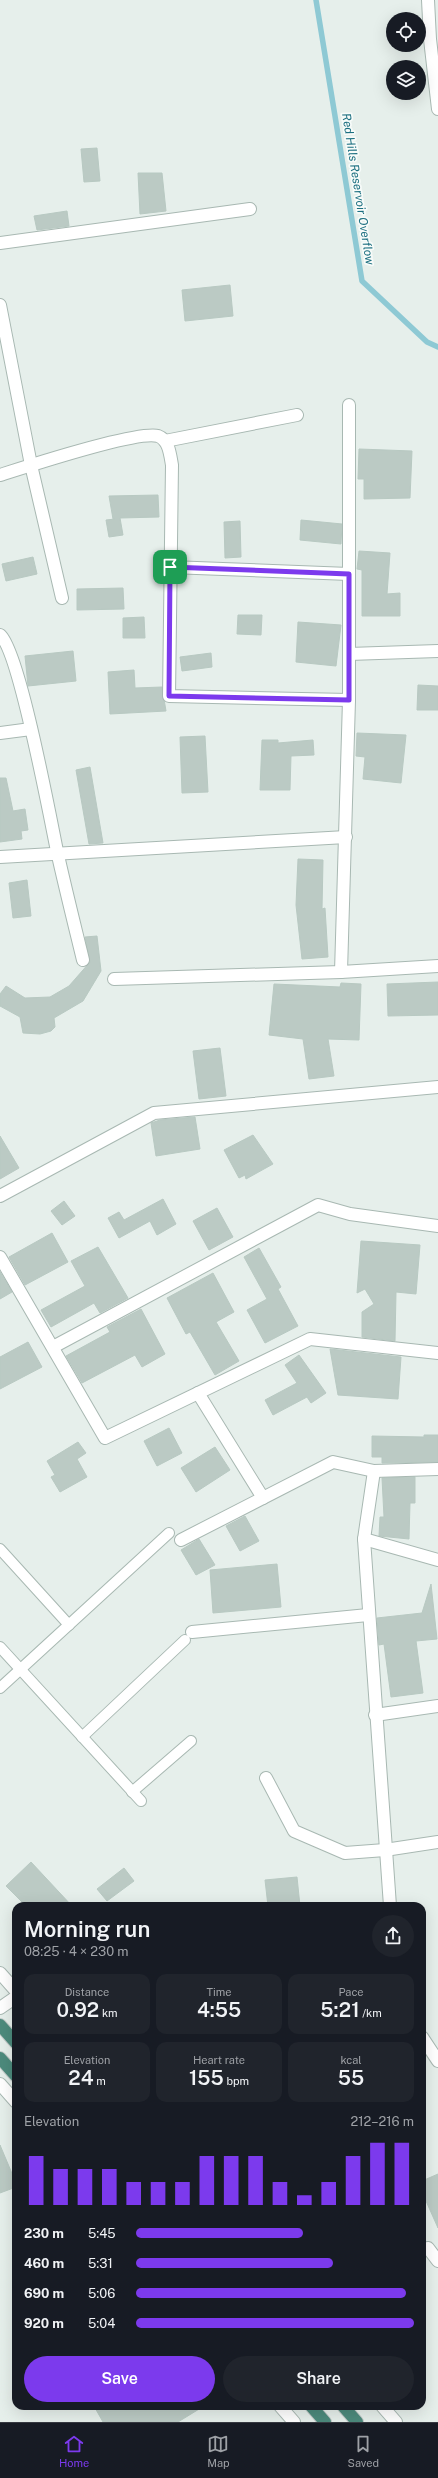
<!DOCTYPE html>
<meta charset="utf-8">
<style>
body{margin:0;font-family:"Public Sans",sans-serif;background:#20242c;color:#f1f3f6;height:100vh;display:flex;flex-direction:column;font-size:15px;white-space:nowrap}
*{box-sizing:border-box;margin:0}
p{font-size:13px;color:#9ea1a6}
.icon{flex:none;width:22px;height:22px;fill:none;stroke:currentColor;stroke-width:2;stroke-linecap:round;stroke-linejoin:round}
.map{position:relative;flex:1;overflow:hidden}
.drawer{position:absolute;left:12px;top:1902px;width:414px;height:508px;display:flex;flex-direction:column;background:#171b24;border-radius:12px;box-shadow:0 4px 16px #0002}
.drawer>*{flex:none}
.tools{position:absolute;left:386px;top:12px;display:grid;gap:8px}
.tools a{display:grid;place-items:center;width:40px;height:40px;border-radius:50%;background:#171b24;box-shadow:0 4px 16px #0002;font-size:20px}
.pin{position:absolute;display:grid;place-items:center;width:34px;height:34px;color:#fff;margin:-17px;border-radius:8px;box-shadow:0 2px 6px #0006}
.round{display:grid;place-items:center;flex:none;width:42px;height:42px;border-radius:21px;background:#20242c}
.headline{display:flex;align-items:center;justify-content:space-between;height:68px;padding:0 12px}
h1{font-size:22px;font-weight:600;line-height:30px}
.stats{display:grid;grid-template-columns:repeat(3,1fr);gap:6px;height:68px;padding:4px 12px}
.stats div{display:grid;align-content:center;border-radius:10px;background:#20242c;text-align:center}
.stats b{font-size:20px;font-weight:600}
.stats small{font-size:11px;font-weight:400}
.stats p{font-size:11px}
.chart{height:112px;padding:8px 12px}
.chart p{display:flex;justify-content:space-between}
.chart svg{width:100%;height:72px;margin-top:4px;stroke:#7c3aed;stroke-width:6}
.cta{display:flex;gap:8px;margin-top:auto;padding:8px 12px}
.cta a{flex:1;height:46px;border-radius:24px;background:#7c3aed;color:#fff;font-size:16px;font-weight:600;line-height:46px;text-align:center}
.cta a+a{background:#20242c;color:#f1f3f6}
ul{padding:0 12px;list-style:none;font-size:13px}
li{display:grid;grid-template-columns:64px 48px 1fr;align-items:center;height:30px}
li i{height:10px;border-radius:5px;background:#7c3aed}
.dock{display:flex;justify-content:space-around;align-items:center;height:56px;border-top:1px solid #363941;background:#171b24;font-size:11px;color:#9ea1a6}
.dock a{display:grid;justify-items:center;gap:2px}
.dock .selected{color:#7c3aed}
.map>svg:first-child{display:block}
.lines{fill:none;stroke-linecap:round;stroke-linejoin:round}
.stream{stroke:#8ec9d4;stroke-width:5.5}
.building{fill:#bbcac4;stroke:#b8c9c2}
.service-casing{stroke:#a8b8b2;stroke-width:12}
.minor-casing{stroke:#a8b8b2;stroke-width:14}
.tertiary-casing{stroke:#a8b8b2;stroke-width:14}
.trunk-casing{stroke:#c2cac8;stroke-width:14}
.service{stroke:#fff;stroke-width:10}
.minor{stroke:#fff;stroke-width:12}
.tertiary{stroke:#fff;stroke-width:12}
.trunk{stroke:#4c8a7c;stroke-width:12}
.route-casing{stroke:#fff;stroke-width:8}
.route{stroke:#7c3aed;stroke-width:5}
.labels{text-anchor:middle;stroke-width:3.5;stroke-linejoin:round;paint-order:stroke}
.water-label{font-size:12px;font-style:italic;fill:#1c6f80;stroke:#f7fbf9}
</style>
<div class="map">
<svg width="438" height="2422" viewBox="0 0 438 2422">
<rect width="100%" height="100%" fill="#e6efeb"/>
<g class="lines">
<path class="stream" d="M316,0L362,281L427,342L438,347"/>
</g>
<g class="building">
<path d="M97,148L100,181L84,182L81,149Z"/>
<path d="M138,173H162L166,211L140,214Z"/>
<path d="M67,211L69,226L37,230L34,216Z"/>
<path d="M230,285L233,316L185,321L182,290Z"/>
<path d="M359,449L412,451L410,498L364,499V479H358Z"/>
<path d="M158,495L159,517L120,518L123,535L109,537L106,520L115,519H113L109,496Z"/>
<path d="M301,520L342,524L341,544L300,540Z"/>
<path d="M240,521L241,557L225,558L224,522Z"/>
<path d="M359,551L390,553L387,594L400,593V616H362V570L357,569Z"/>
<path d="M33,557L37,574L6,581L2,564Z"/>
<path d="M123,588L124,609L77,610V589Z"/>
<path d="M238,615H262L261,635L237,634Z"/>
<path d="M144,617L145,638H123V618Z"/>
<path d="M298,622L341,625L336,666L296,662Z"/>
<path d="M73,651L76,681L28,686L25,656Z"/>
<path d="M211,653L212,667L182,671L180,657Z"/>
<path d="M134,670L135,688L162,687L166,711L110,714L108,672Z"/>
<path d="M418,685L438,686V710H417Z"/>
<path d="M357,733L406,735L401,783L363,779L365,757L356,756Z"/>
<path d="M205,736L208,792L182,793L180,737Z"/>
<path d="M262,740H278V743L313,740L314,755L291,756L290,790H260Z"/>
<path d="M90,767L103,843L89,844L76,770Z"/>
<path d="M0,778H6L13,811L25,809L28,830L21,831L22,839L0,842Z"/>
<path d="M298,859L323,860L322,909L325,908L328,957L302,959L296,905Z"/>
<path d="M27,880L31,916L13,918L9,883Z"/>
<path d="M97,936L101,971L83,1001L54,1018L55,1027L51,1031L40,1034L23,1033L20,1017L0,1006V994L6,986L25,998L50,997L69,986L90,962L85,937Z"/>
<path d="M438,982V1015L388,1016L387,984Z"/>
<path d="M341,983L361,984L359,1040L328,1039L334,1076L309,1079L303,1039L269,1035L274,984L340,987Z"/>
<path d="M220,1048L226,1096L199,1099L193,1051Z"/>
<path d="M195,1117L200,1149L156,1156L151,1123L160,1120Z"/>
<path d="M253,1135L273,1164L246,1179L245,1175L239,1178L224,1150Z"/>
<path d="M0,1136L19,1168L0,1179Z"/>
<path d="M163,1199L176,1224L157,1235L150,1221L119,1238L108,1218L119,1212L124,1220Z"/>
<path d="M64,1201L75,1216L62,1225L51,1211Z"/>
<path d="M217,1208L233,1237L209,1250L193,1221Z"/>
<path d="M52,1233L68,1262L25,1285L9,1257Z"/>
<path d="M361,1241L420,1245L416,1294L396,1292L395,1341L362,1337V1312L374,1304L365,1289L357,1293Z"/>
<path d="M98,1247L128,1298L100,1313L94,1303L51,1327L41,1310L85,1286L71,1261Z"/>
<path d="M259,1248L281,1287L278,1289L298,1326L265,1343L247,1310L267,1299L244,1257Z"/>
<path d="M0,1272L12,1292L0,1299Z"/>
<path d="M213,1273L234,1312L216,1322L239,1361L215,1375L190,1332L186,1334L167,1298Z"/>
<path d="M141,1309L165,1354L142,1367L135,1355L82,1383L66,1356L110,1332L107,1327Z"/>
<path d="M28,1342L42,1367L0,1389V1357Z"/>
<path d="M330,1349L401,1357L398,1399L338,1395Z"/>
<path d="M299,1355L326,1393L311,1403L307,1397L273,1415L265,1400L297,1383L285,1365Z"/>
<path d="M169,1428L182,1453L157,1466L144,1441Z"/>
<path d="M424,1435H438V1462L382,1463V1457H372V1436L424,1437Z"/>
<path d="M78,1442L86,1453L77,1459L87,1477L60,1492L51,1477L55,1475L47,1461Z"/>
<path d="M215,1447L230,1470L196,1492L181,1468Z"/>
<path d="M415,1477V1503H410L409,1539L379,1536L380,1517H384L382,1478Z"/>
<path d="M245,1516L259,1541L240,1551L226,1526Z"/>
<path d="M199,1539L215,1565L196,1575L181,1550Z"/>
<path d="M277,1564L281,1607L213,1613L210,1570Z"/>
<path d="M431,1584L437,1639L416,1641L423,1693L391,1697L384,1644L379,1645L377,1618L422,1613Z"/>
<path d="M31,1862L72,1906H26L6,1886Z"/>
<path d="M124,1868L134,1881L107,1901L97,1889Z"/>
<path d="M297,1877L300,1906H268L265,1880Z"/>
<path d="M0,2145L16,2183V2187L0,2193Z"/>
<path d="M438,2174V2228L426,2201L422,2203V2181Z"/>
<path d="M94,2406H204L178,2422H103Z"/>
</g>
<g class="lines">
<defs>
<g id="service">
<path d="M0,1549L69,1625"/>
<path d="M0,1647L141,1801"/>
<path d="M0,1688L169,1533"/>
<path d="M82,1737L185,1640"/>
<path d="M132,1792L191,1741"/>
</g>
<g id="minor">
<path d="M0,243L250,209"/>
<path d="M0,305L31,465L62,598"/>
<path d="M165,441L297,415"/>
<path d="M0,475C25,467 138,430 158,436C169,440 170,454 172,465L169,696L349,700"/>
<path d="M170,567L349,574"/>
<path d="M0,635C19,650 50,817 57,851C65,887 74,923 83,960"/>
<path d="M349,654L438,651"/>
<path d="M0,733L31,729"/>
<path d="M0,857L346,837"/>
<path d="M341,972L349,700V405"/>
<path d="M114,979L341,972L438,966"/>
<path d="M0,1257L105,1438L310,1339L438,1353"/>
<path d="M53,1347L318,1205L350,1214L438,1226"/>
<path d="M198,1393L263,1498"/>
<path d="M374,1471L364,1539L390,1906"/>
<path d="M364,1539L438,1560"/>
<path d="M181,1540L333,1462L374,1471L438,1469"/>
<path d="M192,1632L368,1615"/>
<path d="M375,1715L438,1706"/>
<path d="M266,1778L294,1831L345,1853L385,1850L438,1842"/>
<path d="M0,2008L16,1997"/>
<path d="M422,2037L438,2061"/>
<path d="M428,2248L438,2261"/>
</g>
<g id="tertiary">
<path d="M428,0L430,39L438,109"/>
<path d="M0,1196L154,1113L438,1087"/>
<path d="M0,1973L16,1991"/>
<path d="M0,2084L16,2102"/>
<path d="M280,2406L294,2422"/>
<path d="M382,2406L396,2422"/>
</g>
<g id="trunk">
<path d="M0,2025L16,2043"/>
<path d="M0,2058L16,2076"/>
<path d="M311,2406L325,2422"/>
<path d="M343,2406L357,2422"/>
</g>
</defs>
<use href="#service" class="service-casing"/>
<use href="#minor" class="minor-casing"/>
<use href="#tertiary" class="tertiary-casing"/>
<use href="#trunk" class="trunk-casing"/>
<use href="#service" class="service"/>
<use href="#minor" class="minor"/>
<use href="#tertiary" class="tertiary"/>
<use href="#trunk" class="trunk"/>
</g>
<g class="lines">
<defs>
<path id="route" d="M170,567L349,574V700L169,696Z"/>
</defs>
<use href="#route" class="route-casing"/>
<use href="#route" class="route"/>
</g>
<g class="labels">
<g class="water-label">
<text transform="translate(358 189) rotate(81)" y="4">Red Hills Reservoir Overflow</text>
</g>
</g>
</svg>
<div class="tools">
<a><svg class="icon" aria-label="locate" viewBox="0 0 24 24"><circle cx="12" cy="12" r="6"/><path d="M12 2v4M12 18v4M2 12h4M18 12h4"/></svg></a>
<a><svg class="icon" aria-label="layers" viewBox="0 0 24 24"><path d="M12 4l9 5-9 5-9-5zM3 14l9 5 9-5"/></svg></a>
</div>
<div class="pin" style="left:170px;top:567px;background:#1e9e55"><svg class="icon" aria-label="arrive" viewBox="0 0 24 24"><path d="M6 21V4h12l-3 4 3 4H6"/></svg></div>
<section class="drawer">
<div class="headline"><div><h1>Morning run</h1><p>08:25 · 4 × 230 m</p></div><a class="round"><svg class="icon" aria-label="share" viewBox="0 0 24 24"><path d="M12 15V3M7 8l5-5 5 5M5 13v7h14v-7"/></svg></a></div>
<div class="stats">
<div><p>Distance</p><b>0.92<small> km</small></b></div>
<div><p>Time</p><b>4:55</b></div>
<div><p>Pace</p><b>5:21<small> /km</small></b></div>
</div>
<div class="stats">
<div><p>Elevation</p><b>24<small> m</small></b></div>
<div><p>Heart rate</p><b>155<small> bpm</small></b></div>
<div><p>kcal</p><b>55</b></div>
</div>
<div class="chart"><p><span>Elevation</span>212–216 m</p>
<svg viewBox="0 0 160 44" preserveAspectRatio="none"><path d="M5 44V14M15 44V22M25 44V22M35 44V22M45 44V30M55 44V30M65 44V30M75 44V14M85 44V14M95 44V14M105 44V30M115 44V38M125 44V30M135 44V14M145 44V6M155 44V6"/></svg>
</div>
<ul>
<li><b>230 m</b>5:45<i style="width:60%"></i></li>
<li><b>460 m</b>5:31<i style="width:71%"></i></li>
<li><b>690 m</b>5:06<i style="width:97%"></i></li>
<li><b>920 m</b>5:04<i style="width:100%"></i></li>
</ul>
<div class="cta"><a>Save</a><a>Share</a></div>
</section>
</div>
<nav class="dock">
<a class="selected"><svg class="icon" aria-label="home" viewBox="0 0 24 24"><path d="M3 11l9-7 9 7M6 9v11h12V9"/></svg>Home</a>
<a><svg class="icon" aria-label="map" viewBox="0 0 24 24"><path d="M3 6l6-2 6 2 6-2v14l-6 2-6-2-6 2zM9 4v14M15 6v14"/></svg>Map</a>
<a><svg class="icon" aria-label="saved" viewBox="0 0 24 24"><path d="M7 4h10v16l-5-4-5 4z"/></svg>Saved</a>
</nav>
